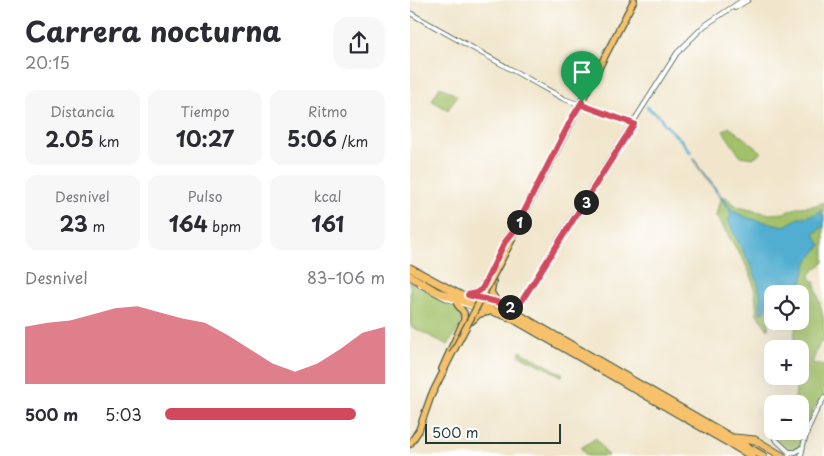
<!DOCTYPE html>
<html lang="es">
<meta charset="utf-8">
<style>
body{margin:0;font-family:"Playpen Sans",sans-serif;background:#f7f7f7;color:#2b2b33;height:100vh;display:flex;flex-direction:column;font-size:19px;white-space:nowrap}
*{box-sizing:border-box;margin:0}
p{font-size:16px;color:#7c7c81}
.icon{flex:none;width:28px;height:28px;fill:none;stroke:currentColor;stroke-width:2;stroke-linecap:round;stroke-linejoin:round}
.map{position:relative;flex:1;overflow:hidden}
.drawer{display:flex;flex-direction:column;background:#fff;width:410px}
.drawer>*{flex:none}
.tools{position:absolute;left:354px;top:285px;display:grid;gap:10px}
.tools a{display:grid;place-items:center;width:45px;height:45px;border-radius:10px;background:#fff;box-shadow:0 5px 20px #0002;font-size:25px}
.scale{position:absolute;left:15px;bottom:12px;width:136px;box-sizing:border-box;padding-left:5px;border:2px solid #1f3d34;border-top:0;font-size:14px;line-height:18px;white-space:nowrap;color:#1f3d34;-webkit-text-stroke:4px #fff;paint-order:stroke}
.pin{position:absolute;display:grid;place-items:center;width:42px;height:42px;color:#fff;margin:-51px -21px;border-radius:50% 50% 50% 0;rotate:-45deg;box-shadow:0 0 5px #0007}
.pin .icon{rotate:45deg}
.km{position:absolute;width:25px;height:25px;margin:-12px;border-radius:50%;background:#222;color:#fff;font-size:14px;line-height:25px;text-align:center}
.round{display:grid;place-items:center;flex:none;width:52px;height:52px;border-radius:15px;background:#f7f7f7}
.overview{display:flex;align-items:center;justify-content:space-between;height:85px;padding:0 25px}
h1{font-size:28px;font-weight:700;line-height:38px}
.stats{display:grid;grid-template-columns:repeat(3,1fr);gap:8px;height:85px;padding:5px 25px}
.stats div{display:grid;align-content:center;border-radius:12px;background:#f7f7f7;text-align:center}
.stats b{font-size:21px;font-weight:700}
.stats small{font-size:14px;font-weight:400}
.stats p{font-size:14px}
.chart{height:140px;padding:10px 25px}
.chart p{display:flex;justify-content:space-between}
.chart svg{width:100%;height:90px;margin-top:5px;fill:#d1495b;opacity:.7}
ul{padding:0 25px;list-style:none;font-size:16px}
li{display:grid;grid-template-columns:80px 60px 1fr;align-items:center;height:38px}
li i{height:12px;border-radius:6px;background:#d1495b}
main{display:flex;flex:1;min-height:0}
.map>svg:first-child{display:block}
.green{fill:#a3c169;stroke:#617f4e}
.water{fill:#51aed0;stroke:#387682}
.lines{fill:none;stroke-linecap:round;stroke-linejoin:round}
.stream{stroke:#51aed0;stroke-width:1}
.river{stroke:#51aed0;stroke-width:3}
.minor-casing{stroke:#3e564b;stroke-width:5.5}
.major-casing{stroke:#3e564b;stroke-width:8}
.highway-casing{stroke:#3e564b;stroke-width:9}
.minor{stroke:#fff;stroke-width:4}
.major{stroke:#f6c16b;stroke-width:5.5}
.highway{stroke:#f6c16b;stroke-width:7}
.major-bridge-casing{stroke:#3e564b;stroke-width:8;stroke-linecap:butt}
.major-bridge{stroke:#f6c16b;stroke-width:5.5}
.route-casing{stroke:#fff;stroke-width:10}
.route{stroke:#d1495b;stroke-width:6}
</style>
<main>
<section class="drawer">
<div class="overview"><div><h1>Carrera nocturna</h1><p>20:15</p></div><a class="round"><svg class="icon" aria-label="share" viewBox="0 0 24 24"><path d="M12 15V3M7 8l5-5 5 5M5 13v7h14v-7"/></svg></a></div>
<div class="stats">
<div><p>Distancia</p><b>2.05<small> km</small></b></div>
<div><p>Tiempo</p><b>10:27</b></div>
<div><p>Ritmo</p><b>5:06<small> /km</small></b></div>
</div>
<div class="stats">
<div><p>Desnivel</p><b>23<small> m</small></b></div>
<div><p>Pulso</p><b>164<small> bpm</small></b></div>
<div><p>kcal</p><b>161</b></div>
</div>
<div class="chart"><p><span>Desnivel</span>83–106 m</p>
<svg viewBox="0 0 160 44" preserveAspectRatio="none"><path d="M0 44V16L10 14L20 13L30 10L40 7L50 6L60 9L70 12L80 14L90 20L100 27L110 34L120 38L130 34L140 27L150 19L160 16V44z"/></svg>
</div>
<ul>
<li><b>500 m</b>5:03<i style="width:87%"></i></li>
</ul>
</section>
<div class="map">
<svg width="414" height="456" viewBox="0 0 414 456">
<rect width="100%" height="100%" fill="#fff"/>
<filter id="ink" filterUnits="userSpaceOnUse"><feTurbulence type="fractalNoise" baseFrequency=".02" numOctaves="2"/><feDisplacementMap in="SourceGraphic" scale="10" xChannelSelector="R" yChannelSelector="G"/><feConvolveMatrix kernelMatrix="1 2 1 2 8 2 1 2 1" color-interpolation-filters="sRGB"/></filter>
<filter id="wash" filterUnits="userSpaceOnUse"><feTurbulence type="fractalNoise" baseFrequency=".0096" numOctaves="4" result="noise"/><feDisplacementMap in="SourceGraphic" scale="20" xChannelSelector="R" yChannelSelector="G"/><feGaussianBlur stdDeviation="1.12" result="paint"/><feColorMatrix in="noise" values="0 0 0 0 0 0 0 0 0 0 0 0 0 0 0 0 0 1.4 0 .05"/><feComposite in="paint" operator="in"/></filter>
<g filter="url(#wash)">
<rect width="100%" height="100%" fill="#f1e6cc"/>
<g class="green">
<path d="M30,86L47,96L38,110L22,101Z"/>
<path d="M319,127L352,152L343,158L330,156L313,131Z"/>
<path d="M314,196L328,207L360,214L374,213L389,207L403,206L414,202V262L400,274L401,279L404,281L414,320V342H410L402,363L414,366V396C397,407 399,442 384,451L377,449L366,439L367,431H390V404H384L386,390L385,376H390V349H383L386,321H390V294H362L358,330L347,314L345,292L342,278L334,261L306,216L309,202Z"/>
<path d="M0,282L27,297L46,305L52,314L50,326L38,345L0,326Z"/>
<path d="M110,351L153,374L152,376L109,355Z"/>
<path d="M186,438L198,456H177L171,448Z"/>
</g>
<path class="water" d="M283,158H284L289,167L323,211L338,218L374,226L389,218L406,214L410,210H412L411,214L414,216V226L404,234L411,245L397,262L392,283H388L386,287C365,281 359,295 355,312L350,313C355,275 329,252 318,219L321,216L320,211L288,167Z"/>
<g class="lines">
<g class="stream">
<path d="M238,107L251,117L254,123L272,140L281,153"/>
<path d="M368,445L371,452"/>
</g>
<path class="river" d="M237,107L250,117L254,124L271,140L281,153"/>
</g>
</g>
<g filter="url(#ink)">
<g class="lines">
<defs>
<g id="minor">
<path d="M325,8L338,0"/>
<path d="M0,13L154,99L222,123"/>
<path d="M175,203L195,171"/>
<path d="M10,285L37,299L68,309"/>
<path d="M104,312L138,260L147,242L267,53L294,26L333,0"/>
<path d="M365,439L379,452H386L391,448"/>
<path d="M391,456C394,436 403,415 414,398"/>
</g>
<g id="major">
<path d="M101,238L224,0"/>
<path d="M83,282L81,292L87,302"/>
<path d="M58,295L68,292L72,289L101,235"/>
<path d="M62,321L69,314L79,312"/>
<path d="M32,369L54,320V313L47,304"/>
<path d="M0,444L9,430L21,396L42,354"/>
</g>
<g id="highway">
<path d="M0,268L52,296L87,305L109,315L353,456"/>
<path d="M0,276L27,292L102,318L342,456"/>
<path d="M324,438L345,440L372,456"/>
</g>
</defs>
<use href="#minor" class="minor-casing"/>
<use href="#major" class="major-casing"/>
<use href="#highway" class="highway-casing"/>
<use href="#minor" class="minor"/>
<use href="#major" class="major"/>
<use href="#highway" class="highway"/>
<defs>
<path id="major-bridge" d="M42,354L103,238"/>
</defs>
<use href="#major-bridge" class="major-bridge-casing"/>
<use href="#major-bridge" class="major-bridge"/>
</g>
</g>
<g class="lines" filter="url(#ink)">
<defs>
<path id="route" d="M172,102V105L224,124L106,310L87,302L58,295L66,293L72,289L95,242L104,231L162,118Z"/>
</defs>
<use href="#route" class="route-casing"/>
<use href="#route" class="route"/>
</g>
</svg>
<div class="tools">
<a><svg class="icon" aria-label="locate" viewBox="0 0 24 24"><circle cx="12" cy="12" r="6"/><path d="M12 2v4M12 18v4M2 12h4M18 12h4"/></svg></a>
<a>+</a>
<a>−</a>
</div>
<div class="scale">500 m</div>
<div class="pin" style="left:172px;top:102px;background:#1e9e55"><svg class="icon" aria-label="arrive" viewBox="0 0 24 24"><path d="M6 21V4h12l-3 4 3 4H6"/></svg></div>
<b class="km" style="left:109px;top:222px">1</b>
<b class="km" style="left:100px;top:307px">2</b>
<b class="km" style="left:176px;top:202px">3</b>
</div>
</main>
